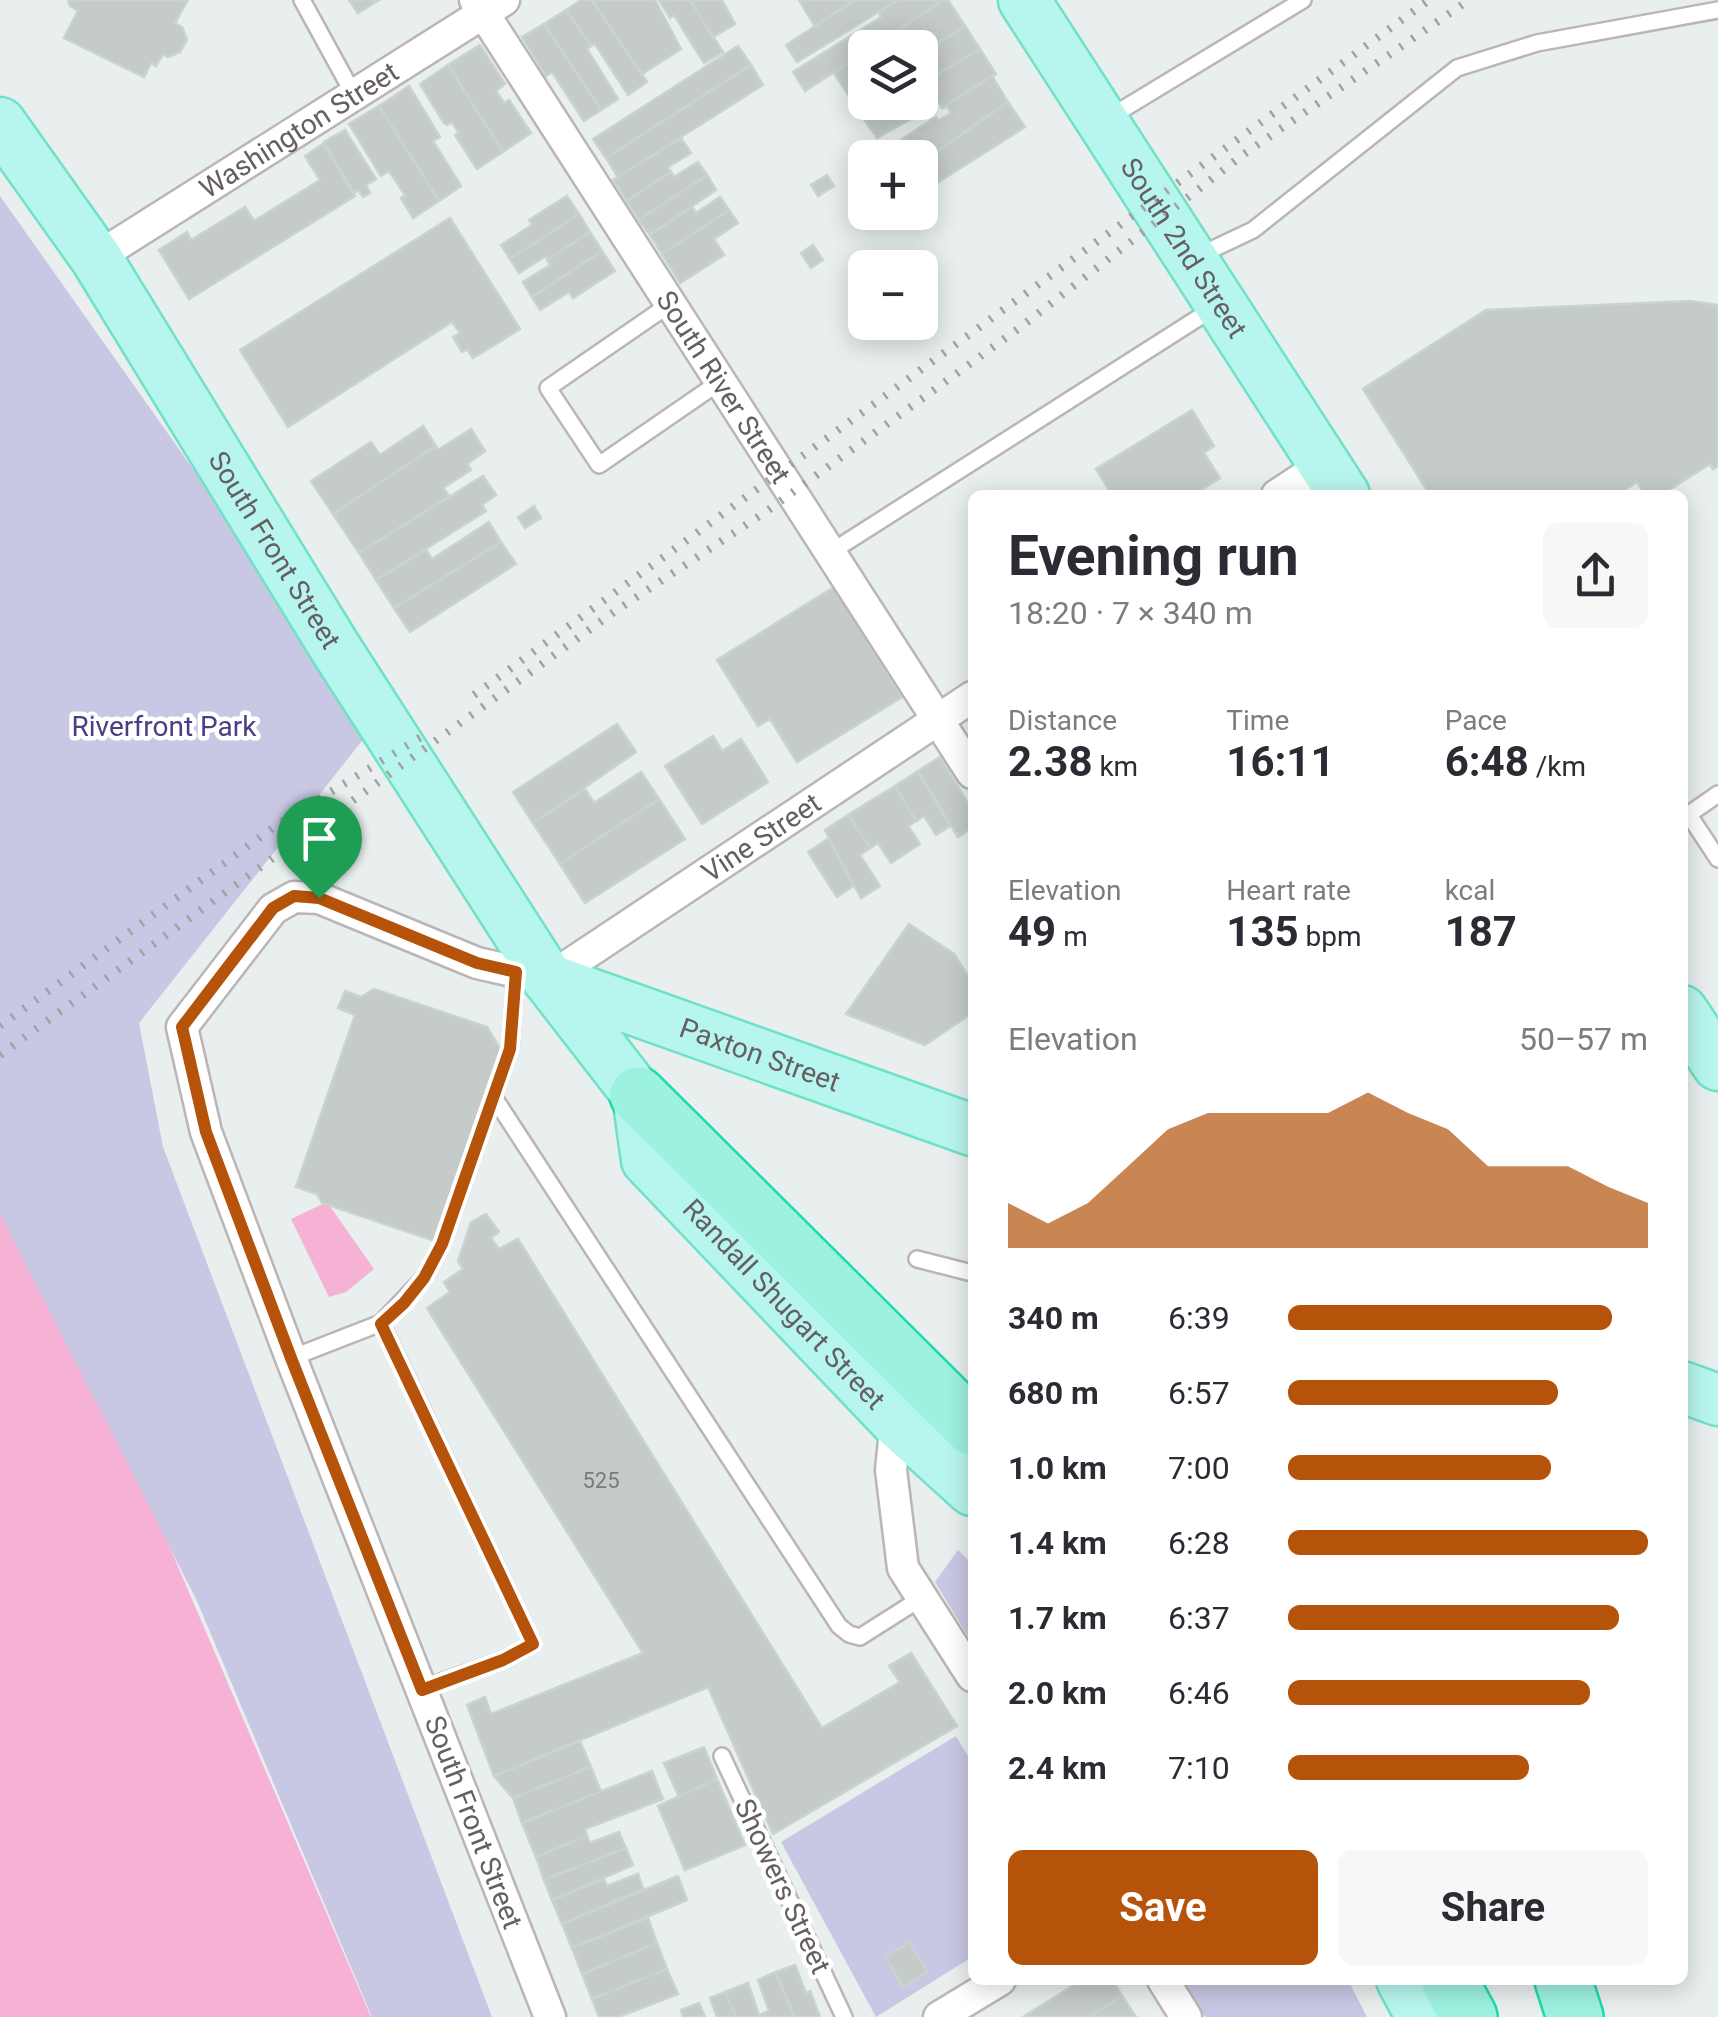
<!DOCTYPE html>
<meta charset="utf-8">
<style>
body{margin:0;font-family:Roboto,sans-serif;background:#f7f7f7;color:#2b2b33;height:100vh;display:flex;flex-direction:column;font-size:38px;white-space:nowrap}
*{box-sizing:border-box;margin:0}
p{font-size:32px;color:#7c7c81}
.icon{flex:none;width:55px;height:55px;fill:none;stroke:currentColor;stroke-width:2;stroke-linecap:round;stroke-linejoin:round}
.map{position:relative;flex:1;overflow:hidden}
.side{position:absolute;left:968px;top:490px;width:720px;height:1495px;display:flex;flex-direction:column;background:#fff;border-radius:15px;box-shadow:0 5px 25px #0003}
.side>*{flex:none}
.controls{position:absolute;left:848px;top:30px;display:grid;gap:20px}
.controls a{display:grid;place-items:center;width:90px;height:90px;border-radius:15px;background:#fff;box-shadow:0 5px 25px #0003;font-size:50px}
.pin{position:absolute;display:grid;place-items:center;width:85px;height:85px;color:#fff;margin:-102px -42px;border-radius:50% 50% 50% 0;rotate:-45deg;box-shadow:0 0 10px #0007}
.pin .icon{rotate:45deg}
.round{display:grid;place-items:center;flex:none;width:105px;height:105px;border-radius:15px;background:#f7f7f7}
.overview{display:flex;align-items:center;justify-content:space-between;height:170px;padding:0 40px}
h1{font-size:55px;font-weight:700;line-height:75px}
.metrics{display:grid;grid-template-columns:repeat(3,1fr);gap:15px;height:170px;padding:10px 40px}
.metrics div{display:grid;align-content:center}
.metrics b{font-size:42px;font-weight:700}
.metrics small{font-size:28px;font-weight:400}
.metrics p{font-size:28px}
.chart{height:280px;padding:20px 40px}
.chart p{display:flex;justify-content:space-between}
.chart svg{width:100%;height:180px;margin-top:10px;fill:#b45309;opacity:.7}
.button{display:flex;gap:20px;margin-top:auto;padding:20px 40px}
.button a{flex:1;height:115px;border-radius:15px;background:#b45309;color:#fff;font-size:40px;font-weight:700;line-height:115px;text-align:center}
.button a+a{background:#f7f7f7;color:#2b2b33}
ul{padding:0 40px;list-style:none;font-size:32px}
li{display:grid;grid-template-columns:160px 120px 1fr;align-items:center;height:75px}
li i{height:25px;border-radius:12px;background:#b45309}
.map>svg:first-child{display:block}
.green{fill:#c9c8e4}
.water{fill:#f5b2d5}
.building{fill:#c5cbc9;stroke:#c7d4d0;stroke-width:2.5}
.lines{fill:none;stroke-linecap:round;stroke-linejoin:round}
.service-casing{stroke:#bbb5b7;stroke-width:20}
.minor-casing{stroke:#bbb5b7;stroke-width:35}
.primary-casing{stroke:#6fe2c6;stroke-width:55}
.motorway-casing{stroke:#1bdca8;stroke-width:60}
.service{stroke:#fff;stroke-width:15}
.minor{stroke:#fff;stroke-width:30}
.primary{stroke:#b7f6ee;stroke-width:50}
.motorway{stroke:#9df1df;stroke-width:55}
.rail{stroke:#a5a2a3;stroke-width:8;stroke-dasharray:2.5 12;stroke-linecap:butt}
.route-casing{stroke:#fff;stroke-width:20}
.route{stroke:#b45309;stroke-width:12}
.labels{text-anchor:middle;stroke-width:9;stroke-linejoin:round;paint-order:stroke}
.number-label{font-size:22px;fill:#7e7a7c}
.street-label{font-size:28px;fill:#665f62;stroke:#fff}
.park-label{font-size:28px;fill:#474184;stroke:#fff}
</style>
<div class="map">
<svg width="1718" height="2017" viewBox="0 0 1718 2017">
<rect width="100%" height="100%" fill="#e8efee"/>
<g class="green">
<path d="M0,196L210,493L365,737L139,1023L163,1147L492,2017H372L197,1601L0,1215Z"/>
<path d="M958,1550L972,1564V1643L935,1582Z"/>
<path d="M956,1736L972,1763V1957L876,2017L781,1842Z"/>
<path d="M1182,1980H1348L1367,2017H1205Z"/>
</g>
<g class="water">
<path d="M327,1202L374,1269L346,1292L329,1297L291,1219Z"/>
<path d="M0,1214L167,1541L371,2017H0Z"/>
</g>
<g class="building">
<path d="M68,0H188L175,23L182,27L187,40L180,52L168,57L163,54L156,66L151,63L144,77L64,38L78,11L70,6Z"/>
<path d="M349,0H379L358,13Z"/>
<path d="M581,0H592L647,82L628,95L595,44L591,46L566,10Z"/>
<path d="M592,0H655L681,49L642,74Z"/>
<path d="M659,0H690L723,52L704,63L674,15L670,18Z"/>
<path d="M690,0H722L735,24L713,37Z"/>
<path d="M799,0H855L815,27Z"/>
<path d="M855,0H898L797,62L786,45Z"/>
<path d="M898,0H943L871,48H865V52L805,91L793,72L881,17L879,12Z"/>
<path d="M943,0H948L965,26L920,55V48H871Z"/>
<path d="M566,10L591,46L587,49L618,99L601,110L544,24Z"/>
<path d="M544,24L601,110L584,121L552,72L546,76L522,37Z"/>
<path d="M965,26L980,49L920,85V55Z"/>
<path d="M480,45L505,84L496,91L504,103L509,100L531,133L503,152L448,65Z"/>
<path d="M738,46L751,65L606,158L593,139Z"/>
<path d="M980,49L996,74L942,108L939,103L877,138L864,119L891,102H920V85Z"/>
<path d="M865,52V90L851,99L834,73Z"/>
<path d="M448,65L503,152L477,169L455,135L459,133L452,122L447,125L444,123L420,84Z"/>
<path d="M751,65L763,85L618,177L606,158Z"/>
<path d="M992,76L1008,102L920,163V158H900L897,153L907,146L902,139L936,117L938,121L951,113L947,107L942,108Z"/>
<path d="M409,86L440,137L433,141L461,186L439,201L379,106Z"/>
<path d="M1008,102L1025,127L934,185L921,163Z"/>
<path d="M379,106L439,201L413,218L401,198L405,195L389,171L381,176L349,124Z"/>
<path d="M345,130L376,179L366,185L370,193L363,197L358,190L354,193L324,142Z"/>
<path d="M681,138L691,153L668,167L671,172L627,201L613,180Z"/>
<path d="M323,144L355,196L189,299L159,250L187,232L191,240L245,207L254,221L320,180L305,156Z"/>
<path d="M698,162L707,175L639,220L627,201L671,172L674,177Z"/>
<path d="M707,175L716,190L650,235L639,220Z"/>
<path d="M827,175L834,186L818,196L811,185Z"/>
<path d="M567,196L579,214L510,259L501,245L532,225L529,220Z"/>
<path d="M720,197L729,210L662,254L650,235L692,207L696,213Z"/>
<path d="M729,210L738,223L714,239L724,255L680,283L662,254Z"/>
<path d="M579,214L590,232L547,260L546,256L519,273L510,259Z"/>
<path d="M450,218L520,329L473,358L467,349L462,352L453,337L460,333L452,322L288,427L240,350Z"/>
<path d="M590,232L602,251L532,297L523,282L550,265L547,260Z"/>
<path d="M813,245L823,260L811,268L801,253Z"/>
<path d="M602,251L615,271L573,298L569,292L540,310L532,297Z"/>
<path d="M1691,301L1718,305V466L1713,469L1710,464L1661,495H1645L1637,482L1617,495H1430L1363,389L1486,310Z"/>
<path d="M1192,410L1214,446L1204,453L1220,478L1193,495H1112L1096,469Z"/>
<path d="M423,426L436,446L333,514L311,481L371,442L380,455Z"/>
<path d="M471,429L485,451L467,464L471,470L443,488L449,496L359,553L333,514L436,446L438,450Z"/>
<path d="M483,476L496,495L482,505L486,511L376,580L359,553Z"/>
<path d="M534,506L541,518L525,528L518,517Z"/>
<path d="M489,522L501,542L394,608L376,580L426,550L432,559Z"/>
<path d="M501,542L516,564L410,632L394,608Z"/>
<path d="M834,587L902,697L797,762L770,719L758,726L717,660Z"/>
<path d="M617,724L636,752L533,823L513,792Z"/>
<path d="M713,736L722,751L741,739L768,782L702,824L665,766Z"/>
<path d="M940,757L972,810V828L958,837L918,771Z"/>
<path d="M918,771L950,826L936,835L924,816L916,821L895,786Z"/>
<path d="M641,772L659,799L560,864L533,823L585,789L594,803Z"/>
<path d="M895,786L916,821L908,826L920,844L891,863L878,843L870,848L848,815Z"/>
<path d="M659,799L685,839L585,903L560,864Z"/>
<path d="M848,815L870,848L860,855L880,886L861,898L825,830Z"/>
<path d="M829,838L853,886L837,897L808,852Z"/>
<path d="M909,924L954,954L972,982V1013L925,1045L846,1014Z"/>
<path d="M374,989L487,1027L506,1058L438,1242L322,1203L317,1194L296,1187L355,1015L338,1008L345,991L361,997Z"/>
<path d="M486,1214L499,1232L491,1238L499,1249L518,1239L822,1728L900,1682L889,1666L911,1653L957,1726L773,1834L708,1687L494,1776L467,1705L485,1697L491,1714L643,1653L427,1308L450,1292L444,1282L463,1269L458,1261L471,1222Z"/>
<path d="M580,1741L591,1767L513,1798L494,1776Z"/>
<path d="M704,1747L717,1779L679,1797L664,1763Z"/>
<path d="M591,1767L601,1792L522,1823L513,1798Z"/>
<path d="M652,1771L663,1799L585,1829L587,1836L536,1857L522,1823Z"/>
<path d="M717,1779L745,1845L685,1870L658,1806Z"/>
<path d="M619,1832L626,1848L544,1880L536,1857L587,1836L590,1843Z"/>
<path d="M626,1848L633,1865L552,1900L544,1880Z"/>
<path d="M638,1874L643,1889L562,1924L552,1900L604,1879L607,1886Z"/>
<path d="M678,1876L687,1900L572,1948L562,1924Z"/>
<path d="M648,1918L657,1943L582,1974L572,1948Z"/>
<path d="M657,1943L667,1969L592,1999L582,1974Z"/>
<path d="M909,1943L928,1972L903,1987L885,1957Z"/>
<path d="M795,1965L806,1993L810,1991L820,2017H794L776,1972Z"/>
<path d="M667,1969L678,1994L618,2017H599L592,1999Z"/>
<path d="M776,1972L777,1976L794,2017H766L764,2013L769,2011L758,1980Z"/>
<path d="M1082,1980H1113L1122,1996L1089,2017H1023Z"/>
<path d="M748,1983L759,2015L764,2013L766,2017H736L725,1992Z"/>
<path d="M725,1992L736,2017H717L710,1998Z"/>
<path d="M1122,1996L1136,2017H1089Z"/>
<path d="M699,2003L705,2017H683L681,2010Z"/>
</g>
<g class="lines">
<defs>
<g id="service">
<path d="M302,0L354,95"/>
<path d="M1110,117L1303,0"/>
<path d="M1196,257L1253,230L1457,68L1537,43L1718,10"/>
<path d="M670,304L548,388L599,465L721,381"/>
<path d="M831,552L1217,306"/>
<path d="M1689,815L1718,859"/>
<path d="M1682,819L1718,794"/>
<path d="M495,1099L839,1626L849,1634L860,1637L923,1597"/>
<path d="M917,1259L972,1273"/>
<path d="M381,1323L533,1644L503,1660L422,1689"/>
<path d="M291,1358L381,1323L424,1278L442,1244L510,1049L516,972"/>
<path d="M722,1756L844,2017"/>
</g>
<g id="minor">
<path id="s1" d="M475,0L972,773"/>
<path id="s2" d="M96,258L504,0"/>
<path d="M1277,495L1324,464"/>
<path d="M896,1421L891,1470L903,1568L972,1676"/>
<path d="M1163,1980L1186,2017"/>
<path id="s3" d="M550,2017L291,1358L206,1132L182,1027L273,909L294,897L319,898L477,963L548,979L972,697"/>
<path d="M939,2017L1000,1980"/>
</g>
<g id="primary">
<path id="s4" d="M1024,0L1344,495"/>
<path id="s5" d="M0,123L96,258L334,646L548,979L638,1095L647,1160L896,1421L972,1490"/>
<path id="s6" d="M548,979L972,1130"/>
<path d="M1682,1011L1718,1065"/>
<path d="M1682,1387L1718,1400"/>
<path d="M1402,1980L1422,2017"/>
</g>
<g id="motorway">
<path d="M638,1095L972,1427"/>
<path d="M1449,1980L1469,2017"/>
<path d="M1563,1980L1575,2017"/>
</g>
</defs>
<use href="#service" class="service-casing"/>
<use href="#minor" class="minor-casing"/>
<use href="#primary" class="primary-casing"/>
<use href="#motorway" class="motorway-casing"/>
<use href="#service" class="service"/>
<use href="#minor" class="minor"/>
<use href="#primary" class="primary"/>
<use href="#motorway" class="motorway"/>
<g class="rail">
<path d="M474,695L1429,0"/>
<path d="M0,1026L281,822L421,737"/>
<path d="M0,1055L614,612L767,511L1018,329L1244,154L1469,0"/>
</g>
</g>
<g class="lines">
<defs>
<path id="route" d="M294,896L319,898L477,963L516,972L510,1049L442,1244L424,1278L404,1303L381,1324L533,1644L503,1660L422,1690L291,1358L206,1132L182,1027L273,908Z"/>
</defs>
<use href="#route" class="route-casing"/>
<use href="#route" class="route"/>
</g>
<g class="labels">
<g class="number-label">
<text x="601" y="1488">525</text>
</g>
<g class="street-label">
<text dy="10" stroke="none"><textPath href="#s2" startOffset="240">Washington Street</textPath></text>
<text dy="10" stroke="none"><textPath href="#s4" startOffset="295">South 2nd Street</textPath></text>
<text dy="10" stroke="none"><textPath href="#s1" startOffset="460">South River Street</textPath></text>
<text dy="10" stroke="none"><textPath href="#s5" startOffset="508">South Front Street</textPath></text>
<text dy="10" stroke="none"><textPath href="#s3" startOffset="1755">Vine Street</textPath></text>
<text dy="10" stroke="none"><textPath href="#s6" startOffset="225">Paxton Street</textPath></text>
<text dy="10" stroke="none"><textPath href="#s5" startOffset="1428">Randall Shugart Street</textPath></text>
<text transform="translate(474 1822) rotate(69)" y="10">South Front Street</text>
<text transform="translate(783 1886) rotate(65)" y="10">Showers Street</text>
</g>
<g class="park-label">
<text x="164" y="736">Riverfront Park</text>
</g>
</g>
</svg>
<div class="controls">
<a><svg class="icon" aria-label="layers" viewBox="0 0 24 24"><path d="M12 4l9 5-9 5-9-5zM3 14l9 5 9-5"/></svg></a>
<a>+</a>
<a>−</a>
</div>
<div class="pin" style="left:319px;top:898px;background:#1e9e55"><svg class="icon" aria-label="arrive" viewBox="0 0 24 24"><path d="M6 21V4h12l-3 4 3 4H6"/></svg></div>
<section class="side">
<div class="overview"><div><h1>Evening run</h1><p>18:20 · 7 × 340 m</p></div><a class="round"><svg class="icon" aria-label="share" viewBox="0 0 24 24"><path d="M12 15V3M7 8l5-5 5 5M5 13v7h14v-7"/></svg></a></div>
<div class="metrics">
<div><p>Distance</p><b>2.38<small> km</small></b></div>
<div><p>Time</p><b>16:11</b></div>
<div><p>Pace</p><b>6:48<small> /km</small></b></div>
</div>
<div class="metrics">
<div><p>Elevation</p><b>49<small> m</small></b></div>
<div><p>Heart rate</p><b>135<small> bpm</small></b></div>
<div><p>kcal</p><b>187</b></div>
</div>
<div class="chart"><p><span>Elevation</span>50–57 m</p>
<svg viewBox="0 0 160 44" preserveAspectRatio="none"><path d="M0 44V33L10 38L20 33L30 24L40 15L50 11L60 11L70 11L80 11L90 6L100 11L110 15L120 24L130 24L140 24L150 29L160 33V44z"/></svg>
</div>
<ul>
<li><b>340 m</b>6:39<i style="width:90%"></i></li>
<li><b>680 m</b>6:57<i style="width:75%"></i></li>
<li><b>1.0 km</b>7:00<i style="width:73%"></i></li>
<li><b>1.4 km</b>6:28<i style="width:100%"></i></li>
<li><b>1.7 km</b>6:37<i style="width:92%"></i></li>
<li><b>2.0 km</b>6:46<i style="width:84%"></i></li>
<li><b>2.4 km</b>7:10<i style="width:67%"></i></li>
</ul>
<div class="button"><a>Save</a><a>Share</a></div>
</section>
</div>
